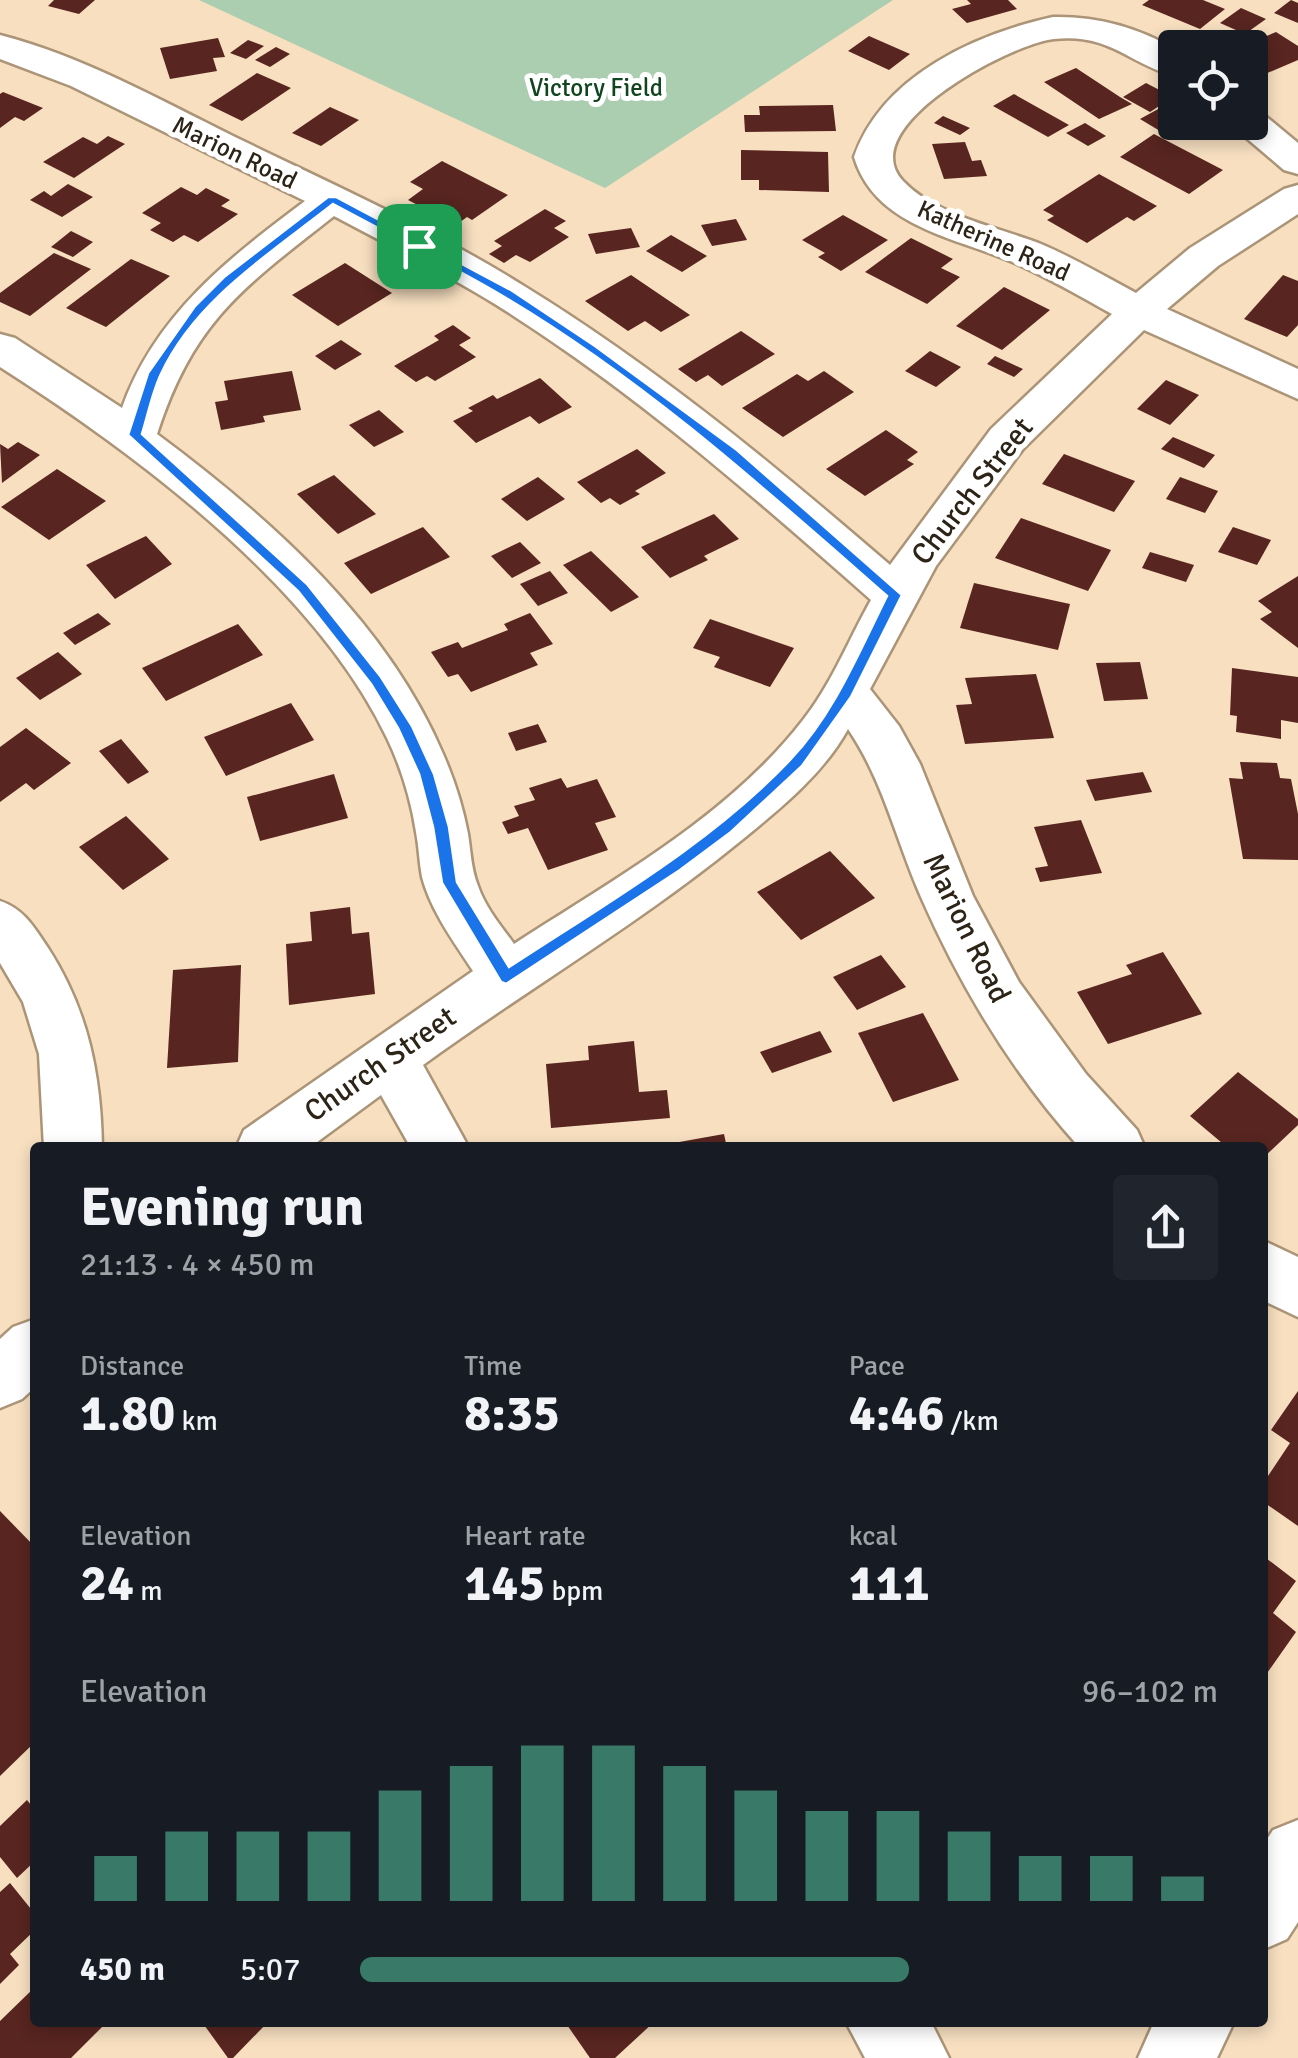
<!DOCTYPE html>
<meta charset="utf-8">
<style>
body{margin:0;font-family:Signika,sans-serif;background:#20242c;color:#f1f3f6;height:100vh;display:flex;flex-direction:column;font-size:38px;white-space:nowrap}
*{box-sizing:border-box;margin:0}
p{font-size:32px;color:#9ea1a6}
.icon{flex:none;width:55px;height:55px;fill:none;stroke:currentColor;stroke-width:2;stroke-linecap:round;stroke-linejoin:round}
.map{position:relative;flex:1;overflow:hidden}
.drawer{position:absolute;left:30px;top:1142px;width:1238px;height:885px;display:flex;flex-direction:column;background:#171b24;border-radius:10px;box-shadow:0 5px 15px #0003}
.drawer>*{flex:none}
.controls{position:absolute;left:1158px;top:30px;display:grid;gap:20px}
.controls a{display:grid;place-items:center;width:110px;height:110px;border-radius:10px;background:#171b24;box-shadow:0 5px 15px #0003;font-size:50px}
.pin{position:absolute;display:grid;place-items:center;width:85px;height:85px;color:#fff;margin:-42px;border-radius:20px;box-shadow:0 5px 15px #0006}
.round{display:grid;place-items:center;flex:none;width:105px;height:105px;border-radius:10px;background:#20242c}
.head{display:flex;align-items:center;justify-content:space-between;height:170px;padding:0 50px}
h1{font-size:55px;font-weight:800;line-height:75px}
.figures{display:grid;grid-template-columns:repeat(3,1fr);gap:15px;height:170px;padding:10px 50px}
.figures div{display:grid;align-content:center}
.figures b{font-size:50px;font-weight:800}
.figures small{font-size:28px;font-weight:400}
.figures p{font-size:28px}
.chart{height:280px;padding:20px 50px}
.chart p{display:flex;justify-content:space-between}
.chart svg{width:100%;height:180px;margin-top:10px;stroke:#387968;stroke-width:6}
ul{padding:0 50px;list-style:none;font-size:32px}
li{display:grid;grid-template-columns:160px 120px 1fr;align-items:center;height:75px}
li i{height:25px;border-radius:12px;background:#387968}
.map>svg:first-child{display:block}
.green{fill:#acceb0}
.building{fill:#582520}
.lines{fill:none;stroke-linecap:round;stroke-linejoin:round}
.minor-casing{stroke:#ab9477;stroke-width:5}
.minor{fill:#fff;fill-rule:evenodd}
.route{fill:#1a73e8;stroke:#fff;stroke-width:2.5;fill-rule:evenodd}
.labels{text-anchor:middle;stroke-width:10;stroke-linejoin:round;paint-order:stroke}
.far-park-label{font-size:25px;fill:#10451f;stroke:#fff}
.far-street-label{font-size:25px;fill:#2d2418;stroke:#fff}
.street-label{font-size:30px;fill:#2d2418;stroke:#fff}
</style>
<div class="map">
<svg width="1298" height="2058" viewBox="0 0 1298 2058">
<rect width="100%" height="100%" fill="#f7dfc0"/>
<path class="green" d="M199,0H893L605,188Z"/>
<g class="building">
<path d="M54,0H95L79,14L48,6Z"/>
<path d="M967,0H1008L1017,9L967,23L952,9L971,4Z"/>
<path d="M1149,0H1203L1225,9L1200,29L1142,5Z"/>
<path d="M1291,0L1298,3V23L1274,13Z"/>
<path d="M1241,8L1266,19L1245,34L1220,23Z"/>
<path d="M1276,32L1298,46V60L1258,77L1250,72V48L1240,47Z"/>
<path d="M869,36L910,54L889,70L848,51Z"/>
<path d="M218,38L225,57L213,58L217,71L170,79L160,48Z"/>
<path d="M248,40L264,46L246,59L230,53Z"/>
<path d="M276,47L290,54L270,67L255,60Z"/>
<path d="M1076,68L1120,97L1132,104L1099,119L1044,82Z"/>
<path d="M257,73L291,88L242,121L209,105Z"/>
<path d="M1146,83L1173,97L1150,112L1123,97Z"/>
<path d="M3,92L43,108L24,121L15,117L0,128V94Z"/>
<path d="M1014,94L1069,125L1048,137L993,106Z"/>
<path d="M1171,102L1175,105V122H1185L1165,134L1140,119Z"/>
<path d="M833,105L836,131L745,132L744,115H760L759,106Z"/>
<path d="M330,107L359,120L321,146L292,133Z"/>
<path d="M943,116L970,128L960,135L934,123Z"/>
<path d="M1085,123L1106,136L1088,146L1066,133Z"/>
<path d="M1154,134L1223,170L1189,194L1120,157Z"/>
<path d="M108,136L125,144L74,178L43,162L83,137L97,144Z"/>
<path d="M965,142L972,161L981,160L987,176L944,179L932,144Z"/>
<path d="M741,150L828,152L829,192L759,190V180H741Z"/>
<path d="M442,161L508,195L472,220L467,217L456,225L408,200L423,189L410,182Z"/>
<path d="M1099,174L1157,206L1134,221L1127,217L1087,243L1047,220L1054,216L1043,210Z"/>
<path d="M68,184L93,197L62,217L30,200L44,191L51,196Z"/>
<path d="M181,187L197,195L206,188L230,200L221,206L238,214L198,242L184,235L173,242L150,230L161,223L142,213Z"/>
<path d="M545,209L566,221L554,228L569,237L530,262L516,255L504,263L489,254L502,246L494,241Z"/>
<path d="M843,215L888,240L841,271L818,257L825,253L802,240Z"/>
<path d="M736,219L747,240L712,246L701,225Z"/>
<path d="M631,228L640,247L596,254L588,234Z"/>
<path d="M71,231L93,242L73,257L51,247Z"/>
<path d="M671,235L707,256L682,272L646,251Z"/>
<path d="M911,238L953,259L941,268L960,277L927,304L865,272Z"/>
<path d="M54,253L91,269L30,316L0,302V293Z"/>
<path d="M131,259L170,276L106,327L66,308Z"/>
<path d="M345,263L392,293L338,326L292,295Z"/>
<path d="M631,275L690,315L661,332L645,321L628,331L585,301Z"/>
<path d="M1283,275L1298,281V325L1287,337L1244,319Z"/>
<path d="M1004,287L1050,310L1002,350L956,326Z"/>
<path d="M453,325L471,338L459,345L476,357L435,381L427,376L416,382L394,366L439,340L434,336Z"/>
<path d="M741,331L775,354L722,386L708,375L696,382L678,369Z"/>
<path d="M341,340L362,354L335,370L315,356Z"/>
<path d="M930,351L961,367L936,387L905,371Z"/>
<path d="M995,356L1023,369L1014,377L987,364Z"/>
<path d="M292,371L301,410L263,416L265,422L221,430L215,402L228,400L224,381Z"/>
<path d="M824,371L854,392L783,437L742,408L797,374L808,381Z"/>
<path d="M540,378L572,407L539,424L530,416L476,443L453,421L473,411L468,408L493,395L497,399Z"/>
<path d="M1166,380L1199,395L1170,425L1137,409Z"/>
<path d="M379,410L404,432L374,447L349,425Z"/>
<path d="M886,430L918,452L907,460L914,464L865,496L826,469Z"/>
<path d="M1173,437L1215,455L1204,468L1161,449Z"/>
<path d="M18,442L40,455L2,483L0,444L8,449Z"/>
<path d="M637,449L666,473L635,491L640,494L620,505L610,498L601,503L577,482Z"/>
<path d="M1064,454L1135,481L1114,512L1042,484Z"/>
<path d="M57,469L106,501L49,540L1,507Z"/>
<path d="M334,475L376,514L338,534L297,494Z"/>
<path d="M538,477L565,499L527,521L501,499Z"/>
<path d="M1180,477L1218,491L1205,513L1166,499Z"/>
<path d="M714,514L739,539L704,556L708,560L670,578L641,547Z"/>
<path d="M1021,518L1111,550L1088,591L995,558Z"/>
<path d="M423,527L450,557L371,594L344,563Z"/>
<path d="M1233,527L1271,540L1257,565L1218,552Z"/>
<path d="M146,536L172,564L115,599L86,565Z"/>
<path d="M520,542L541,563L512,578L491,556Z"/>
<path d="M591,551L639,597L611,612L563,565Z"/>
<path d="M1150,552L1194,565L1186,582L1142,568Z"/>
<path d="M550,571L568,593L538,606L520,584Z"/>
<path d="M1298,576V648L1260,619L1272,612L1258,601Z"/>
<path d="M974,583L1070,604L1058,650L960,628Z"/>
<path d="M98,613L111,624L75,645L63,633Z"/>
<path d="M530,613L553,644L530,653L538,665L471,692L458,674L448,677L431,652L458,642L462,648L508,630L504,624Z"/>
<path d="M710,619L794,648L770,687L714,667L720,657L693,648Z"/>
<path d="M238,624L263,655L166,701L142,668Z"/>
<path d="M58,652L82,674L40,700L16,678Z"/>
<path d="M1140,662L1148,699L1104,701L1096,663Z"/>
<path d="M1232,668L1298,677V723L1281,720V739L1236,732L1237,716L1230,715Z"/>
<path d="M1036,674L1054,738L965,744L956,705L972,704L965,678Z"/>
<path d="M291,703L314,740L226,776L204,737Z"/>
<path d="M538,724L547,742L516,751L508,733Z"/>
<path d="M26,728L71,763L34,790L26,783L0,802V747Z"/>
<path d="M121,739L149,772L128,784L99,751Z"/>
<path d="M1240,762L1277,763L1280,778L1291,779L1298,814V860L1243,859L1229,778L1243,779Z"/>
<path d="M1143,772L1152,792L1095,801L1086,780Z"/>
<path d="M334,774L348,818L260,841L247,797Z"/>
<path d="M561,778L567,788L597,779L616,817L595,823L608,850L548,870L528,828L508,834L502,822L519,816L514,806L535,800L529,788Z"/>
<path d="M126,816L169,859L123,890L79,847Z"/>
<path d="M1081,820L1102,873L1040,882L1035,868L1048,866L1034,827Z"/>
<path d="M830,851L875,898L801,940L757,892Z"/>
<path d="M350,907L352,934L369,932L375,994L289,1005L286,944L312,941L310,912Z"/>
<path d="M1163,952L1202,1014L1108,1044L1077,992L1132,974L1126,965Z"/>
<path d="M881,955L906,987L857,1010L833,977Z"/>
<path d="M241,965L238,1062L167,1068L173,970Z"/>
<path d="M923,1013L959,1080L893,1102L858,1033Z"/>
<path d="M820,1031L832,1052L772,1073L760,1052Z"/>
<path d="M634,1041L639,1092L667,1090L670,1118L551,1128L546,1064L589,1060L588,1046Z"/>
<path d="M1238,1072L1298,1119V1125L1262,1159V1148H1228L1190,1116Z"/>
<path d="M724,1134L727,1148H669L668,1144Z"/>
<path d="M1298,1391V1526L1262,1501V1485L1290,1443L1271,1430Z"/>
<path d="M0,1511L35,1547V1742L0,1776Z"/>
<path d="M1262,1555L1296,1581L1273,1613L1296,1632L1265,1676Z"/>
<path d="M27,1800L35,1810V1861L17,1878L0,1857V1826Z"/>
<path d="M10,1883L35,1914V1930L10,1954L19,1965L0,1984V1892Z"/>
<path d="M35,1987V2022H107L71,2058H0V2021Z"/>
<path d="M202,2022H268L233,2058H228Z"/>
<path d="M565,2022H654L615,2058H590Z"/>
</g>
<g class="lines">
<defs>
<g id="minor">
<path d="M1053,17C1096,16 1137,27 1175,49V76C1130,65 1111,33 1054,39C1012,43 852,127 903,181C936,216 998,227 1041,244C1074,258 1104,276 1136,293L1190,248L1284,189L1298,185V214L1218,266L1167,309L1298,369V399L1144,330L1023,449L936,566L870,689L899,726L920,764L973,896L1019,982L1086,1074L1137,1130L1145,1148H1080C1013,1074 961,988 921,897C896,840 883,780 848,729C824,773 781,808 743,839C642,922 529,988 423,1065L469,1148H411L381,1095L309,1148H236L244,1130L473,971C454,942 431,911 422,877C419,862 419,847 416,832C411,800 401,767 387,738C315,587 138,455 0,367V334L15,338L122,408C155,315 229,258 305,201L71,86L0,59V35C82,56 160,100 235,137C332,184 433,229 524,286C656,367 774,465 890,565L991,429L1112,314C1080,296 1049,278 1015,263C955,237 875,227 854,157C882,76 975,34 1053,17ZM334,216C388,245 443,272 495,304C631,389 751,494 871,600C849,639 831,685 803,720C729,816 614,879 514,944C501,926 485,907 478,886C471,869 471,852 468,834C463,807 454,779 443,754C387,622 270,518 157,434C194,320 244,287 334,216Z"/>
<path d="M1250,111L1263,114L1298,143V174L1284,170L1237,130L1231,122H1250Z"/>
<path d="M0,901C24,909 34,927 48,948C88,1010 101,1074 102,1148H44L39,1054L23,1002L0,963Z"/>
<path d="M1262,1240L1298,1257V1317L1262,1300Z"/>
<path d="M35,1319V1387L22,1399L0,1408V1339L13,1327Z"/>
<path d="M1298,1820V1922L1287,1939L1262,1950V1847L1273,1830Z"/>
<path d="M846,2022H931L949,2058H865Z"/>
<path d="M1154,2022H1234L1217,2058H1138Z"/>
</g>
</defs>
<use href="#minor" class="minor-casing"/>
<use href="#minor" class="minor"/>
</g>
<path class="route" d="M328,197H336L511,290L595,346L737,450L902,595L851,697L802,766L731,832L680,870L506,984L501,982L442,883L433,827L419,774L398,728L371,684L298,591L128,435L148,373L195,306L224,277ZM333,204C389,234 446,263 501,295C642,378 765,489 887,596C859,652 834,714 790,760C710,844 605,904 509,967L457,882L449,827L434,774L412,726L381,677L307,584L142,434C148,415 152,393 161,374C195,300 271,253 333,204Z"/>
<g class="labels">
<g class="far-park-label">
<text x="596" y="96">Victory Field</text>
</g>
<g class="far-street-label">
<text transform="translate(235 152) rotate(26)" y="9">Marion Road</text>
<text transform="translate(994 240) rotate(24)" y="9">Katherine Road</text>
</g>
<g class="street-label">
<text transform="translate(972 491) rotate(-52)" y="10">Church Street</text>
<text transform="translate(967 928) rotate(64)" y="10">Marion Road</text>
<text transform="translate(380 1064) rotate(-35)" y="10">Church Street</text>
</g>
</g>
</svg>
<div class="controls">
<a><svg class="icon" aria-label="locate" viewBox="0 0 24 24"><circle cx="12" cy="12" r="6"/><path d="M12 2v4M12 18v4M2 12h4M18 12h4"/></svg></a>
</div>
<div class="pin" style="left:419px;top:246px;background:#1e9e55"><svg class="icon" aria-label="arrive" viewBox="0 0 24 24"><path d="M6 21V4h12l-3 4 3 4H6"/></svg></div>
<section class="drawer">
<div class="head"><div><h1>Evening run</h1><p>21:13 · 4 × 450 m</p></div><a class="round"><svg class="icon" aria-label="share" viewBox="0 0 24 24"><path d="M12 15V3M7 8l5-5 5 5M5 13v7h14v-7"/></svg></a></div>
<div class="figures">
<div><p>Distance</p><b>1.80<small> km</small></b></div>
<div><p>Time</p><b>8:35</b></div>
<div><p>Pace</p><b>4:46<small> /km</small></b></div>
</div>
<div class="figures">
<div><p>Elevation</p><b>24<small> m</small></b></div>
<div><p>Heart rate</p><b>145<small> bpm</small></b></div>
<div><p>kcal</p><b>111</b></div>
</div>
<div class="chart"><p><span>Elevation</span>96–102 m</p>
<svg viewBox="0 0 160 44" preserveAspectRatio="none"><path d="M5 44V33M15 44V27M25 44V27M35 44V27M45 44V17M55 44V11M65 44V6M75 44V6M85 44V11M95 44V17M105 44V22M115 44V22M125 44V27M135 44V33M145 44V33M155 44V38"/></svg>
</div>
<ul>
<li><b>450 m</b>5:07<i style="width:64%"></i></li>
</ul>
</section>
</div>
